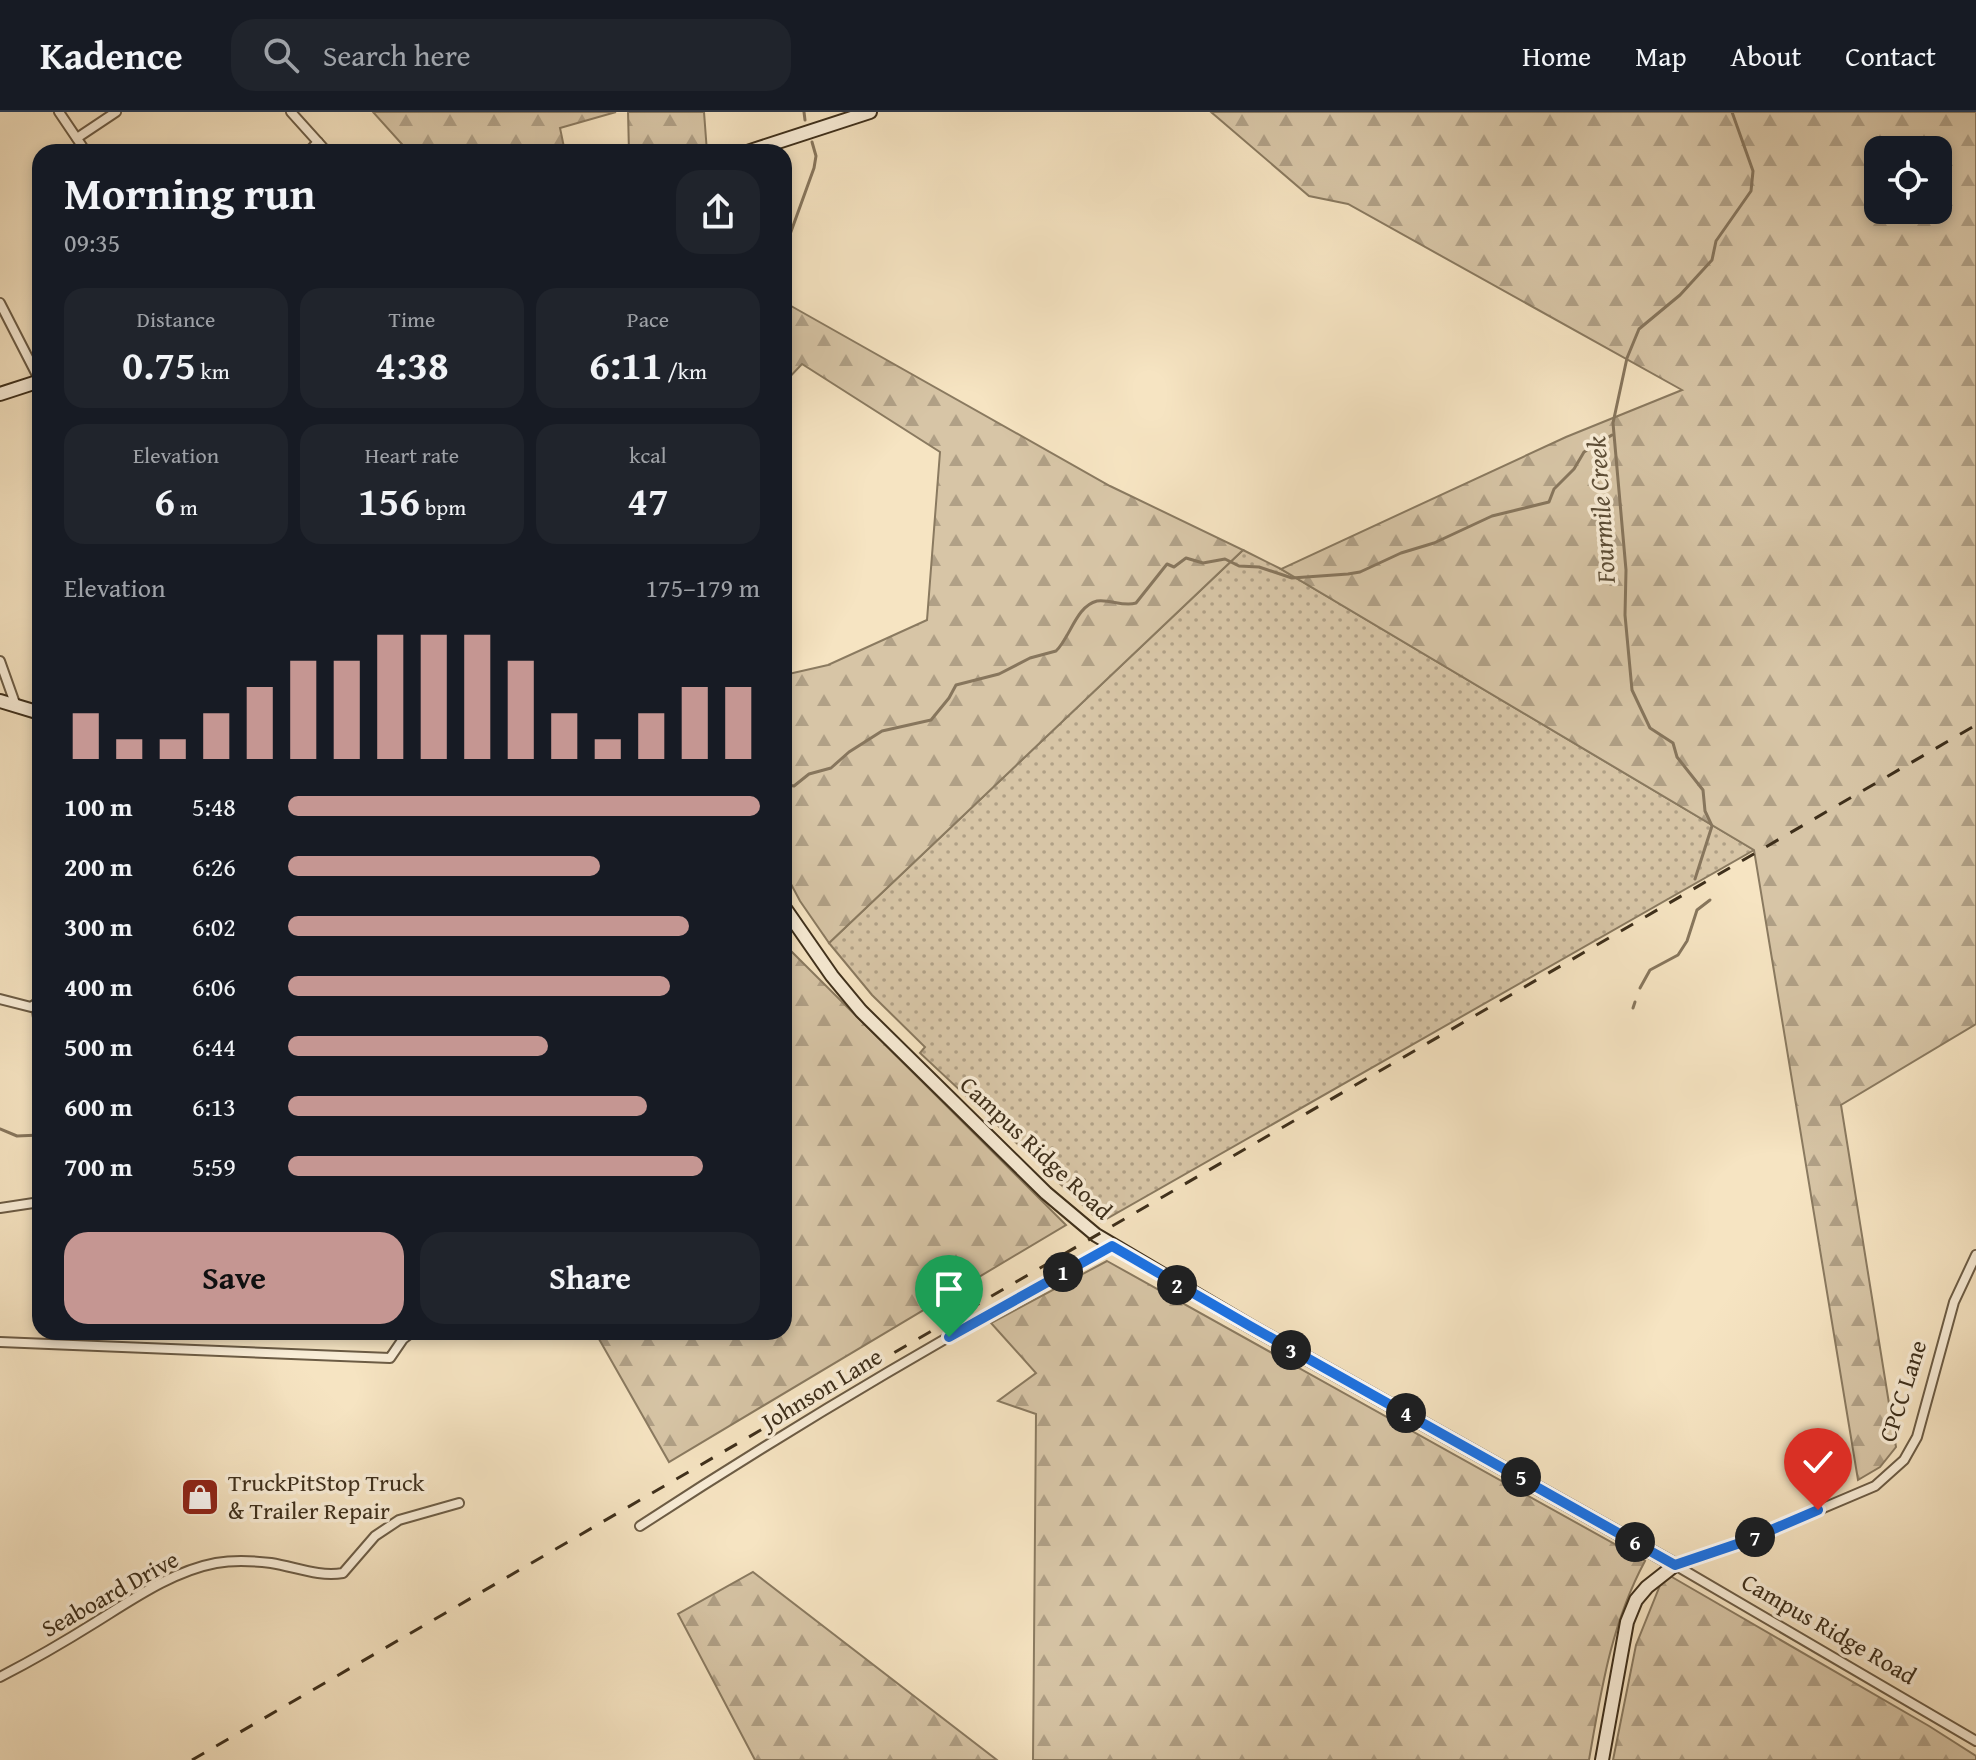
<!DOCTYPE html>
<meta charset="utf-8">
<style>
body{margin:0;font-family:"Gentium Book Plus",serif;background:#20242c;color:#f1f3f6;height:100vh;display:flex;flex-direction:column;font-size:30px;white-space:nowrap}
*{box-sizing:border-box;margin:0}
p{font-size:26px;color:#9ea1a6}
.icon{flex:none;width:44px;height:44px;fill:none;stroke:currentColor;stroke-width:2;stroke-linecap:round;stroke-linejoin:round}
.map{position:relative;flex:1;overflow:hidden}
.sheet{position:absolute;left:32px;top:32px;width:760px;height:1196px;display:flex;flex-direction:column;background:#171b24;border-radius:24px;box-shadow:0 4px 12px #0003}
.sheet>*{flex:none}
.controls{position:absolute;left:1864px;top:24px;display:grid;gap:16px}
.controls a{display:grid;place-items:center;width:88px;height:88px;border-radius:16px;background:#171b24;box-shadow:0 4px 12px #0003;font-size:40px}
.pin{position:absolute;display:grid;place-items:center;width:68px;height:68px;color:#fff;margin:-82px -34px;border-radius:50% 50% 50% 0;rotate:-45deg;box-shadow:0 0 8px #0007}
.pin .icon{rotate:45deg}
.km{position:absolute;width:40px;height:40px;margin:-20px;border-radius:50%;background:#222;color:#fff;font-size:22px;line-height:40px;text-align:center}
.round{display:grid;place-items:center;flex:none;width:84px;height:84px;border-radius:24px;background:#20242c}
.overview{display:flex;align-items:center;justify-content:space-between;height:136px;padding:0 32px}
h1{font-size:44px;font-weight:800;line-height:60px}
.figures{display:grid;grid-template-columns:repeat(3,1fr);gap:12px;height:136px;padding:8px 32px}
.figures div{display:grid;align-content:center;border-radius:20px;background:#20242c;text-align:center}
.figures b{font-size:40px;font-weight:800}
.figures small{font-size:22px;font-weight:400}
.figures p{font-size:22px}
.chart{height:224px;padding:16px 32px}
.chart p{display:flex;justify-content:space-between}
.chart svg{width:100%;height:144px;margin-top:8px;stroke:#c59692;stroke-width:6}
.primary-button{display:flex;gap:16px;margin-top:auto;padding:16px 32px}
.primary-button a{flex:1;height:92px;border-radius:24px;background:#c59692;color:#111;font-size:32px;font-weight:800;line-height:92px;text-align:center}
.primary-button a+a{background:#20242c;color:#f1f3f6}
ul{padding:0 32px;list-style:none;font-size:26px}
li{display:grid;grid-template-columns:128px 96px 1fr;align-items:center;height:60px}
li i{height:20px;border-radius:10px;background:#c59692}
header{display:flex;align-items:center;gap:48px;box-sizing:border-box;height:112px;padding:0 40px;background:#171b24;border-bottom:2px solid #363941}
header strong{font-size:38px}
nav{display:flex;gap:44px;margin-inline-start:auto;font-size:28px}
.search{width:560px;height:72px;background:#20242c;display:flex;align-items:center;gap:20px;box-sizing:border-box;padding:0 28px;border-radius:24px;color:#9ea1a6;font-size:30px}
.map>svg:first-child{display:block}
.grass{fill:url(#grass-dots);stroke:#8a7a60;stroke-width:2}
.forest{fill:url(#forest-firs);stroke:#8a7a60;stroke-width:2;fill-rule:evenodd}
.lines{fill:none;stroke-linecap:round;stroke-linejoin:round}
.stream{stroke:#87765d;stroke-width:3}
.street-casing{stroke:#6c5c45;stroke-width:12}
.secondary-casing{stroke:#3e2f1b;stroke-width:16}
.street{stroke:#f9edd7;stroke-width:8}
.secondary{stroke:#f9edd7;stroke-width:12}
.rail{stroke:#3e2f1b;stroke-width:3;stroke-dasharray:14 14;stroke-linecap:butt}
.route-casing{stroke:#fff;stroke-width:16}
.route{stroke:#1a73e8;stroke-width:10}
.labels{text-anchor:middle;stroke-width:7;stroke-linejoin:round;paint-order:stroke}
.street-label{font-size:24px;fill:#3e2f1b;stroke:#f9edd7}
.poi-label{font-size:24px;fill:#3e2f1b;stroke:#f9edd7;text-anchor:start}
.water-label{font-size:26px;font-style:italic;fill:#5c4d36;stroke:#f9edd7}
</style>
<header>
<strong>Kadence</strong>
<div class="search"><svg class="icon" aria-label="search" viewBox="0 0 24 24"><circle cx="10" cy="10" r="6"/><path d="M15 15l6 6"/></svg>Search here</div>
<nav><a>Home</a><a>Map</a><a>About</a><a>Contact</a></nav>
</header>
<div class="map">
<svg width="1976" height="1648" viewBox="0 0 1976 1648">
<defs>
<pattern id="grass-dots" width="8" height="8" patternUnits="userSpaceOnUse" patternTransform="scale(2)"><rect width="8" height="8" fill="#d7c5a6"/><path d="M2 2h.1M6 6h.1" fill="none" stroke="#b0a086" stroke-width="1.8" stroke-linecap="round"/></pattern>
<pattern id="forest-firs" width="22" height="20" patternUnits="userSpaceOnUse" patternTransform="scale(2)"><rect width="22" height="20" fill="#d7c5a6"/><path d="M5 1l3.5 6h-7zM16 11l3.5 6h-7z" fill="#b0a086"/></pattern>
</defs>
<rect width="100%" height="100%" fill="#f6e4c2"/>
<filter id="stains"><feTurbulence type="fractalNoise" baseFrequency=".0025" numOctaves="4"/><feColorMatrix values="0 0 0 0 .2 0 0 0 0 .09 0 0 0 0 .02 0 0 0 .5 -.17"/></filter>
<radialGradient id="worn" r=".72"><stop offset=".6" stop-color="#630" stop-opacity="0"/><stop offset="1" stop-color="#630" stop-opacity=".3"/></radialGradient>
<path class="grass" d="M1243,438L1281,457L1754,738L1101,1110L920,941L925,935L872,883L829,831Z"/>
<g class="forest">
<path d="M373,0H616L560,16L565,40H409Z"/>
<path d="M628,0H704L707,40H629Z"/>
<path d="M1211,0H1976V912L1841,993L1896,1335L1880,1355L1858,1368L1754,738L1281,457L1566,325L1682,278L1348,92L1309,84ZM1878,38H1938V98H1878Z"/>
<path d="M784,190L1110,374L1243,438L829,831L800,789L784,759V563L828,553L927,508L940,340L802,252L784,271Z"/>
<path d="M784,832L1066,1113L669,1350L595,1220H784Z"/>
<path d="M1107,1149L1645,1449C1611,1512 1601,1579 1589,1648H1033L1036,1302L998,1289L1036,1261L991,1211Z"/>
<path d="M753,1460L997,1648H755L678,1502Z"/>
<path d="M1665,1461L1929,1614L1976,1644V1648H1613L1636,1533Z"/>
</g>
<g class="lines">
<g class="stream">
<path d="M804,0L805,8"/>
<path d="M784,139L814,56L816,44L812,30"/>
<path d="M784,676L787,673L794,674L809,662L831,656L849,640L882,619L931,608L949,586L956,573L999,562L1030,546L1056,539C1070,526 1076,494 1097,489C1110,487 1123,495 1136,491L1167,452L1174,455L1186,446L1203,451L1225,447L1239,454L1259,455L1292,466L1348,462L1360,460L1401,441L1434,431L1492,404L1549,390L1554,377L1574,357L1584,340L1612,323"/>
<path d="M1695,767L1712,714L1705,699L1703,678L1677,645L1673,631L1650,616L1632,578L1625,503L1626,458L1613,311L1627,246L1639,217L1680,183L1712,148L1716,129L1751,79L1753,59L1732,0"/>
<path d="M1640,876L1650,858L1678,843L1687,829L1697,798L1710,788"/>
<path d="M1633,896L1635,890"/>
<path d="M0,1017L17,1024L40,1023"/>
</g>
<defs>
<g id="street">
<path d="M59,0L86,40"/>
<path d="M291,0L327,40"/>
<path d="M77,26L116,0"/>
<path d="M308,40L318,30"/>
<path d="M0,191L40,269"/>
<path d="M0,549L16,594"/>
<path d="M0,887L31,895L40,889"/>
<path d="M36,892L40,919"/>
<path d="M0,1096L40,1090"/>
<path d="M0,1230L390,1246L403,1227L412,1220"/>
<path d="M640,1414C793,1314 951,1221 1112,1134"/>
<path d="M1675,1453L1743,1430L1875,1374L1904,1348L1917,1325L1954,1190L1976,1143"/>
<path d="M1675,1453L1976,1629"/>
<path d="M0,1565C33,1548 64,1530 96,1510C133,1487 173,1459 216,1451C234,1448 254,1449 271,1451C296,1455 318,1465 343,1461L375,1424L399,1408L459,1391"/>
</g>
<g id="secondary">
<path d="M747,40L870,0"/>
<path d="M0,282L40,269"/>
<path d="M0,589L40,601"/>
<path d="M784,795L832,864L861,899L1046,1081L1096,1123L1250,1214L1675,1453L1647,1475L1636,1488L1627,1510L1602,1648"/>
</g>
</defs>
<use href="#street" class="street-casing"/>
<use href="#secondary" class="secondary-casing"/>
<use href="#street" class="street"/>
<use href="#secondary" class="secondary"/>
<path class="rail" d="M192,1648L1976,613"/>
</g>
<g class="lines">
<defs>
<path id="route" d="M949,1225L1112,1134L1250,1214L1675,1453L1743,1430L1818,1398"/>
</defs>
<use href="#route" class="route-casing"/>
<use href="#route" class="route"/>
</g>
<defs>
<symbol id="shop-square" viewBox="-11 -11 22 22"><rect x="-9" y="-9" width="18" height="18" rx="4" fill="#8f2418" stroke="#f9edd7"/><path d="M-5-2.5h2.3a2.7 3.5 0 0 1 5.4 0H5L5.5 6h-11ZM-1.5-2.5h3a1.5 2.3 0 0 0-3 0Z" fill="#fff"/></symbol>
</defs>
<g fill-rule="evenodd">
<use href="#shop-square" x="178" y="1363" width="44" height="44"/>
</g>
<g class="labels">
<g class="street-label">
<text transform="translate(1036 1036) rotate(43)" y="8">Campus Ridge Road</text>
<text transform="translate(822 1277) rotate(-31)" y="8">Johnson Lane</text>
<text transform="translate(1903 1279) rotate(-72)" y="8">CPCC Lane</text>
<text transform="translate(110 1482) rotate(-29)" y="8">Seaboard Drive</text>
<text transform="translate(1829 1517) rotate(30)" y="8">Campus Ridge Road</text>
</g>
<g class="poi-label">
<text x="228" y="1379">TruckPitStop Truck<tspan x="228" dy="28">&amp; Trailer Repair</tspan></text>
</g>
<g class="water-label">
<text transform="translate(1601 398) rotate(-94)" y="9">Fourmile Creek</text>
</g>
</g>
<rect width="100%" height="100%" filter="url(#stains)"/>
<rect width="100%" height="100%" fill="url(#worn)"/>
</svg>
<div class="controls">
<a><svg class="icon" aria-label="locate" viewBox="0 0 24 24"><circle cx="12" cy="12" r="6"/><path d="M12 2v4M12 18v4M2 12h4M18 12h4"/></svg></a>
</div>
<div class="pin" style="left:949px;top:1225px;background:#1e9e55"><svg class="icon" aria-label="arrive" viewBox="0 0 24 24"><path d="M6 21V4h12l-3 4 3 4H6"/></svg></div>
<div class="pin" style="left:1818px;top:1398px;background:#d93025"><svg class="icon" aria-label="check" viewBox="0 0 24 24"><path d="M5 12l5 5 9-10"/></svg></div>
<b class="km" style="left:1063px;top:1160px">1</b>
<b class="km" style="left:1177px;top:1173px">2</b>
<b class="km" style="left:1291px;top:1238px">3</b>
<b class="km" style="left:1406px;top:1301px">4</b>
<b class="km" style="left:1521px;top:1365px">5</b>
<b class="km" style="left:1635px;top:1430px">6</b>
<b class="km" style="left:1755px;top:1425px">7</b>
<section class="sheet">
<div class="overview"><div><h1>Morning run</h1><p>09:35</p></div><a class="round"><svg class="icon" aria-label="share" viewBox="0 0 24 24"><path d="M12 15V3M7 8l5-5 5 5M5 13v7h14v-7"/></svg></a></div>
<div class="figures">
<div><p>Distance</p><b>0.75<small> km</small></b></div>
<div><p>Time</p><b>4:38</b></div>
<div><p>Pace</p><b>6:11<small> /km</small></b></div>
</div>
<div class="figures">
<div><p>Elevation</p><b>6<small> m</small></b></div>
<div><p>Heart rate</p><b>156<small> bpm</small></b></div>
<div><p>kcal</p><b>47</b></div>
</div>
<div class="chart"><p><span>Elevation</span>175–179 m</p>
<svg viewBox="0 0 160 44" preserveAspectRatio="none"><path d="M5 44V30M15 44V38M25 44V38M35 44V30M45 44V22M55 44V14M65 44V14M75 44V6M85 44V6M95 44V6M105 44V14M115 44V30M125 44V38M135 44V30M145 44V22M155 44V22"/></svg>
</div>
<ul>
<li><b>100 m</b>5:48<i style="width:100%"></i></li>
<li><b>200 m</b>6:26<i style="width:66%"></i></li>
<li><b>300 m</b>6:02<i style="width:85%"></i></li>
<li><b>400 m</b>6:06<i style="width:81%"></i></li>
<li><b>500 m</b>6:44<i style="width:55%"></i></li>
<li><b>600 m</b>6:13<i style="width:76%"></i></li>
<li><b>700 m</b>5:59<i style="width:88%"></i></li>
</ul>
<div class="primary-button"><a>Save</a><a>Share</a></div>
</section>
</div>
